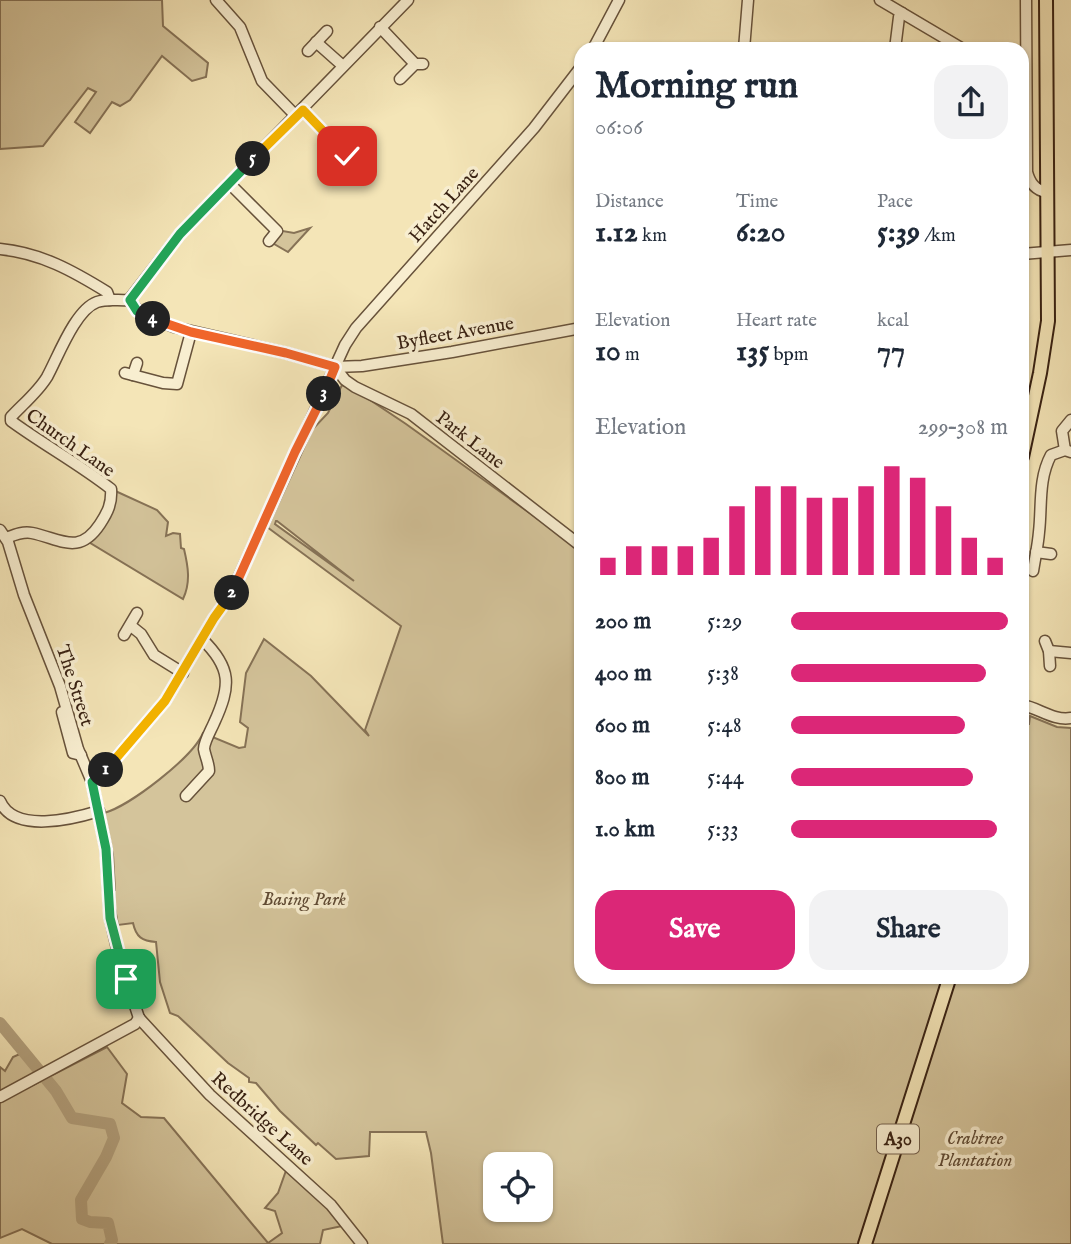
<!DOCTYPE html>
<meta charset="utf-8">
<style>
body{margin:0;font-family:"IM FELL English",serif;background:#f2f2f3;color:#1f2937;height:100vh;display:flex;flex-direction:column;font-size:26px;white-space:nowrap}
*{box-sizing:border-box;margin:0}
p{font-size:23px;color:#747a83}
.icon{flex:none;width:38px;height:38px;fill:none;stroke:currentColor;stroke-width:2;stroke-linecap:round;stroke-linejoin:round}
.map{position:relative;flex:1;overflow:hidden}
.panel{position:absolute;left:574px;top:42px;width:455px;height:942px;display:flex;flex-direction:column;background:#fff;border-radius:21px;box-shadow:0 2px 5px #0004}
.panel>*{flex:none}
.tools{position:absolute;left:483px;top:1152px;display:grid;gap:14px}
.tools a{display:grid;place-items:center;width:70px;height:70px;border-radius:14px;background:#fff;box-shadow:0 2px 5px #0004;font-size:35px}
.pin{position:absolute;display:grid;place-items:center;width:60px;height:60px;color:#fff;margin:-30px;border-radius:14px;box-shadow:0 4px 10px #0006}
.km{position:absolute;width:35px;height:35px;margin:-18px;border-radius:50%;background:#222;color:#fff;font-size:19px;line-height:35px;text-align:center}
.round{display:grid;place-items:center;flex:none;width:74px;height:74px;border-radius:21px;background:#f2f2f3}
.head{display:flex;align-items:center;justify-content:space-between;height:119px;padding:0 21px}
h1{font-size:38px;font-weight:800;line-height:52px}
.stats{display:grid;grid-template-columns:repeat(3,1fr);gap:10px;height:119px;padding:7px 21px}
.stats div{display:grid;align-content:center}
.stats b{font-size:30px;font-weight:800}
.stats small{font-size:19px;font-weight:400}
.stats p{font-size:19px}
.chart{height:196px;padding:14px 21px}
.chart p{display:flex;justify-content:space-between}
.chart svg{width:100%;height:126px;margin-top:7px;stroke:#db2777;stroke-width:6}
.primary-button{display:flex;gap:14px;margin-top:auto;padding:14px 21px}
.primary-button a{flex:1;height:80px;border-radius:21px;background:#db2777;color:#fff;font-size:28px;font-weight:800;line-height:80px;text-align:center}
.primary-button a+a{background:#f2f2f3;color:#1f2937}
ul{padding:0 21px;list-style:none;font-size:23px}
li{display:grid;grid-template-columns:112px 84px 1fr;align-items:center;height:52px}
li i{height:18px;border-radius:9px;background:#db2777}
.map>svg:first-child{display:block}
.green{fill:#d4c49b;stroke:#867256;stroke-width:2;fill-rule:evenodd}
.lines{fill:none;stroke-linecap:round;stroke-linejoin:round}
.river{stroke:#b4a27f;stroke-width:12}
.minor-casing{stroke:#67523b;stroke-width:13}
.major-casing{stroke:#382112;stroke-width:16}
.minor{stroke:#f8eed0;stroke-width:10}
.major{stroke:#f4e5b7;stroke-width:12}
.split-1-casing{stroke:#fff;stroke-width:14}
.split-2-casing{stroke:#fff;stroke-width:14}
.split-3-casing{stroke:#fff;stroke-width:14}
.split-4-casing{stroke:#fff;stroke-width:14}
.split-5-casing{stroke:#fff;stroke-width:14}
.split-6-casing{stroke:#fff;stroke-width:14}
.split-1{stroke:#22a559;stroke-width:9}
.split-2{stroke:#f5b400;stroke-width:9}
.split-3{stroke:#f0652b;stroke-width:9}
.split-4{stroke:#f0652b;stroke-width:9}
.split-5{stroke:#22a559;stroke-width:9}
.split-6{stroke:#f5b400;stroke-width:9}
.labels{text-anchor:middle;stroke-width:7;stroke-linejoin:round;paint-order:stroke}
.shield{fill:#f8eed0;stroke:#725e4b;stroke-width:2}
.shield-label{font-size:18px;font-weight:bold;fill:#382112}
.street-label{font-size:19px;fill:#382112;stroke:#f8eed0}
.park-label{font-size:19px;font-style:italic;fill:#5f4a34;stroke:#f8eed0}
</style>
<div class="map">
<svg width="1071" height="1244" viewBox="0 0 1071 1244">
<rect width="100%" height="100%" fill="#f4e5b7"/>
<filter id="stains"><feTurbulence type="fractalNoise" baseFrequency=".00286" numOctaves="4"/><feColorMatrix values="0 0 0 0 .2 0 0 0 0 .09 0 0 0 0 .02 0 0 0 .5 -.17"/></filter>
<radialGradient id="worn" r=".72"><stop offset=".6" stop-color="#630" stop-opacity="0"/><stop offset="1" stop-color="#630" stop-opacity=".3"/></radialGradient>
<g class="green">
<path d="M0,0H162L163,26L208,63L206,77L192,81L162,56L130,100L120,106L112,102L90,133L75,122L96,92L88,88L43,146L0,149Z"/>
<path d="M310,228L288,252L269,241L277,230L294,233Z"/>
<path d="M342,385L355,390L406,424L581,550V976H1022V724H1029L1030,716L1057,727L1071,728V1244H443L431,1153L426,1132H370L369,1156L336,1159L318,1143L316,1145L280,1111L256,1083L249,1082V1078L228,1063L178,1016L170,1013L160,982L156,942C142,941 136,937 133,923L118,925L112,891L115,890L113,855L104,813C130,806 193,757 203,733L239,748L245,747L248,728L240,722L246,673L264,639L311,676L369,736L365,730L401,626L267,527L310,432L328,413ZM276,521H277L354,581L275,524ZM495,1164H541V1209H495Z"/>
<path d="M111,489L157,510L168,522L166,536L173,533L180,534L181,548L184,549C188,566 191,582 183,599L87,541L98,529Z"/>
<path d="M107,1047L127,1074L122,1103L141,1117L164,1118L268,1243L282,1233L275,1211L265,1208L278,1193L288,1165L331,1205L342,1226L323,1230L320,1244H52L22,1229L0,1238V1067L5,1071L13,1057L22,1053L38,1073L27,1088Z"/>
</g>
<g class="lines">
<path class="river" d="M0,1023L56,1091L72,1118L110,1124L114,1138L106,1157L81,1200L82,1219L90,1222L108,1223L112,1240L110,1244"/>
<defs>
<g id="minor">
<path d="M216,0L240,27L262,81L296,116"/>
<path d="M880,0L963,49"/>
<path d="M1026,0L1027,172C1030,183 1035,190 1046,192"/>
<path d="M380,27L415,64"/>
<path d="M316,42L343,66"/>
<path d="M593,49L619,0"/>
<path d="M744,49L748,0"/>
<path d="M895,49L899,17L902,13"/>
<path d="M308,51L327,31"/>
<path d="M400,79L415,64H423"/>
<path d="M303,110L347,156"/>
<path d="M229,183L277,231L269,241"/>
<path d="M0,249C41,253 73,271 107,292L110,300"/>
<path d="M1022,254L1071,250"/>
<path d="M129,300L141,314L174,327L286,353L335,367L362,366L452,352L581,328"/>
<path d="M129,300L180,234L408,0"/>
<path d="M335,367L345,380L355,387L411,414L581,546"/>
<path d="M125,373L163,383L177,384L191,332"/>
<path d="M133,375L137,363"/>
<path d="M1065,450L1062,431L1071,420"/>
<path d="M0,530L8,542L24,595L60,686L78,749L92,782L106,849L110,918L119,957L139,1018"/>
<path d="M6,538C14,535 23,531 32,533C61,539 79,556 100,524C108,512 112,503 111,489C79,464 44,445 11,421V417C22,405 38,392 47,377C58,357 75,310 97,302C108,298 119,301 129,300"/>
<path d="M1036,552L1051,554"/>
<path d="M1033,571C1035,558 1038,545 1039,532C1042,507 1038,479 1051,455L1065,450L1071,452"/>
<path d="M131,626L141,634L154,655L183,673"/>
<path d="M124,635L137,613"/>
<path d="M1045,641L1049,651L1050,666"/>
<path d="M1049,651L1071,653"/>
<path d="M1022,705C1039,708 1053,721 1071,718"/>
<path d="M62,712L73,753L81,755"/>
<path d="M92,782L109,766L165,701L214,618L231,594L345,345L356,328L534,128L581,67"/>
<path d="M186,796L209,771C209,763 205,756 204,749C204,742 211,730 214,723C231,686 232,668 202,639"/>
<path d="M0,801C14,834 73,819 99,811"/>
<path d="M139,1018L210,1095L331,1205L362,1244"/>
<path d="M0,1097L135,1024L139,1018"/>
</g>
<g id="major">
<path d="M1022,457L1040,373L1048,321L1046,0"/>
<path d="M865,1244L950,976"/>
</g>
</defs>
<use href="#minor" class="minor-casing"/>
<use href="#major" class="major-casing"/>
<use href="#minor" class="minor"/>
<use href="#major" class="major"/>
</g>
<g class="lines">
<defs>
<path id="split-1" d="M106,770L92,782L106,849L110,918L126,979"/>
<path id="split-2" d="M106,770L165,701L214,618L232,593"/>
<path id="split-3" d="M232,593L295,452L324,394"/>
<path id="split-4" d="M153,319L191,332L286,353L335,367L324,394"/>
<path id="split-5" d="M153,319L137,311L130,300L180,234L253,159"/>
<path id="split-6" d="M253,159L303,110L347,156"/>
</defs>
<use href="#split-1" class="split-1-casing"/>
<use href="#split-2" class="split-2-casing"/>
<use href="#split-3" class="split-3-casing"/>
<use href="#split-4" class="split-4-casing"/>
<use href="#split-5" class="split-5-casing"/>
<use href="#split-6" class="split-6-casing"/>
<use href="#split-1" class="split-1"/>
<use href="#split-2" class="split-2"/>
<use href="#split-3" class="split-3"/>
<use href="#split-4" class="split-4"/>
<use href="#split-5" class="split-5"/>
<use href="#split-6" class="split-6"/>
</g>
<g class="labels">
<rect class="shield" x="877" y="1124.5" width="42" height="29" rx="5"/>
<g class="shield-label">
<text x="898" y="1145">A30</text>
</g>
<g class="street-label">
<text transform="translate(443 204) rotate(-48)" y="7">Hatch Lane</text>
<text transform="translate(455 332) rotate(-10)" y="7">Byfleet Avenue</text>
<text transform="translate(471 439) rotate(38)" y="7">Park Lane</text>
<text transform="translate(71 442) rotate(35)" y="7">Church Lane</text>
<text transform="translate(76 685) rotate(72)" y="7">The Street</text>
<text transform="translate(263 1118) rotate(42)" y="7">Redbridge Lane</text>
</g>
<g class="park-label">
<text x="304" y="905">Basing Park</text>
<text x="975" y="1144">Crabtree<tspan x="975" dy="22">Plantation</tspan></text>
</g>
</g>
<rect width="100%" height="100%" filter="url(#stains)"/>
<rect width="100%" height="100%" fill="url(#worn)"/>
</svg>
<div class="tools">
<a><svg class="icon" aria-label="locate" viewBox="0 0 24 24"><circle cx="12" cy="12" r="6"/><path d="M12 2v4M12 18v4M2 12h4M18 12h4"/></svg></a>
</div>
<div class="pin" style="left:126px;top:979px;background:#1e9e55"><svg class="icon" aria-label="arrive" viewBox="0 0 24 24"><path d="M6 21V4h12l-3 4 3 4H6"/></svg></div>
<div class="pin" style="left:347px;top:156px;background:#d93025"><svg class="icon" aria-label="check" viewBox="0 0 24 24"><path d="M5 12l5 5 9-10"/></svg></div>
<b class="km" style="left:106px;top:770px">1</b>
<b class="km" style="left:232px;top:593px">2</b>
<b class="km" style="left:324px;top:394px">3</b>
<b class="km" style="left:153px;top:319px">4</b>
<b class="km" style="left:253px;top:159px">5</b>
<section class="panel">
<div class="head"><div><h1>Morning run</h1><p>06:06</p></div><a class="round"><svg class="icon" aria-label="share" viewBox="0 0 24 24"><path d="M12 15V3M7 8l5-5 5 5M5 13v7h14v-7"/></svg></a></div>
<div class="stats">
<div><p>Distance</p><b>1.12<small> km</small></b></div>
<div><p>Time</p><b>6:20</b></div>
<div><p>Pace</p><b>5:39<small> /km</small></b></div>
</div>
<div class="stats">
<div><p>Elevation</p><b>10<small> m</small></b></div>
<div><p>Heart rate</p><b>135<small> bpm</small></b></div>
<div><p>kcal</p><b>77</b></div>
</div>
<div class="chart"><p><span>Elevation</span>299–308 m</p>
<svg viewBox="0 0 160 44" preserveAspectRatio="none"><path d="M5 44V38M15 44V34M25 44V34M35 44V34M45 44V31M55 44V20M65 44V13M75 44V13M85 44V17M95 44V17M105 44V13M115 44V6M125 44V10M135 44V20M145 44V31M155 44V38"/></svg>
</div>
<ul>
<li><b>200 m</b>5:29<i style="width:100%"></i></li>
<li><b>400 m</b>5:38<i style="width:90%"></i></li>
<li><b>600 m</b>5:48<i style="width:80%"></i></li>
<li><b>800 m</b>5:44<i style="width:84%"></i></li>
<li><b>1.0 km</b>5:33<i style="width:95%"></i></li>
</ul>
<div class="primary-button"><a>Save</a><a>Share</a></div>
</section>
</div>
